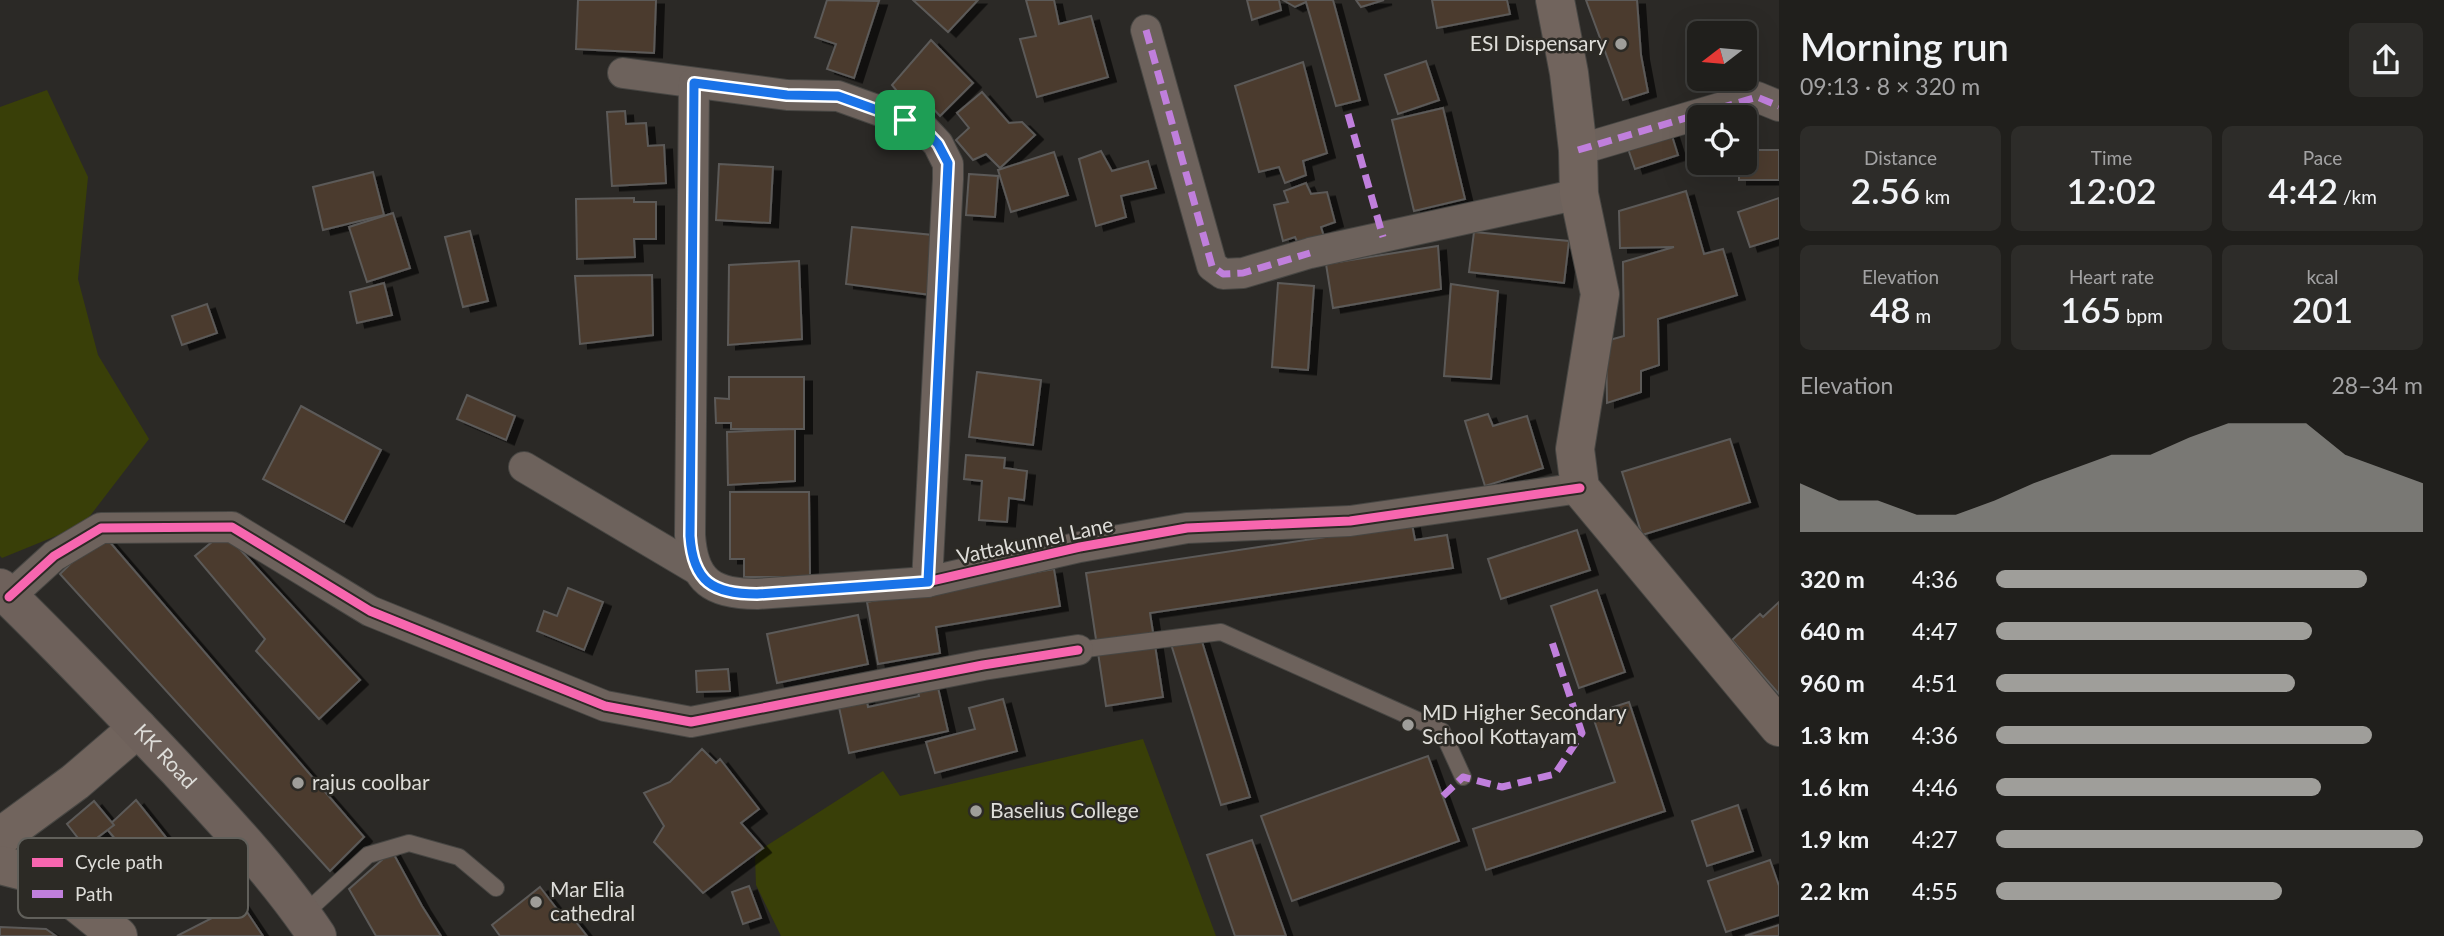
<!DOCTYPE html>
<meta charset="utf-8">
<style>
body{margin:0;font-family:Lato,sans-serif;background:#2d2c29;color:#f1f3f6;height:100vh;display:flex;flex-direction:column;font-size:26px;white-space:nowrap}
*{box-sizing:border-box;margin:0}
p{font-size:23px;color:#a2a2a3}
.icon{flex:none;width:38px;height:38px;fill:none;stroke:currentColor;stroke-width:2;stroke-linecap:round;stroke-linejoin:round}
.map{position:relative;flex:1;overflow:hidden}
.sheet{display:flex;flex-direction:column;background:#201f1c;width:665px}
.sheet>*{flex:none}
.needle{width:46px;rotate:254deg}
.controls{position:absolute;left:1687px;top:21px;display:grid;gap:14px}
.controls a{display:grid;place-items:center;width:70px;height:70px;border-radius:10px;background:#201f1c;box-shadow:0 7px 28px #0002,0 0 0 2px #3d3d3b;font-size:35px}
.pin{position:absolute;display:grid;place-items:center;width:60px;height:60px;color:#fff;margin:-30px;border-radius:14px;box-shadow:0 4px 10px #0006}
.round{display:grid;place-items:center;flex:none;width:74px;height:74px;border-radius:10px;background:#2d2c29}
.headline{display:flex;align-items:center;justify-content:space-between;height:119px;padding:0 21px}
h1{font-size:38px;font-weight:600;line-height:52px}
.figures{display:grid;grid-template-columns:repeat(3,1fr);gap:10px;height:119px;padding:7px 21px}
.figures div{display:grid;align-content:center;border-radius:10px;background:#2d2c29;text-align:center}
.figures b{font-size:35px;font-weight:600}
.figures small{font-size:19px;font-weight:400}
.figures p{font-size:19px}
.chart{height:196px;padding:14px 21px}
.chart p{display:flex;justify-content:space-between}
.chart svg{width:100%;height:126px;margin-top:7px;fill:#9f9e9a;opacity:.7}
ul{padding:0 21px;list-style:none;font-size:23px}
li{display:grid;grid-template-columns:112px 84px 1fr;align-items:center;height:52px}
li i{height:18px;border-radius:9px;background:#9f9e9a}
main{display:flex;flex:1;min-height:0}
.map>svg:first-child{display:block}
.green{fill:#393f08}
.building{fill:#4b3b2d;stroke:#5c5a59;stroke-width:2;filter:url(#shadow)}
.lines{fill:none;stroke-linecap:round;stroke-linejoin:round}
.lane-casing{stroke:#474643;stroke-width:18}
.street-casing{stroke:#474643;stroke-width:32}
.secondary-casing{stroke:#474643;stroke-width:40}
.primary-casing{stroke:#474643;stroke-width:40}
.lane{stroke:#6d625c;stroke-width:16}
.street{stroke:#6d625c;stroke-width:30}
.secondary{stroke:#71645d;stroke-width:38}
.primary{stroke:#6e615b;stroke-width:38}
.quiet{stroke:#c07fdc;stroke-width:7;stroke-dasharray:14 7;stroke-linecap:butt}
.cycleway-casing{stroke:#2c2a25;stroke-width:13}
.cycleway{stroke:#f766af;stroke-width:9}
.route-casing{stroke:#fff;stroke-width:14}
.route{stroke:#1a73e8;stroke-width:9}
.poi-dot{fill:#9f9e9a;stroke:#2c2a25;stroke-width:2.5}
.labels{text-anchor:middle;stroke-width:5;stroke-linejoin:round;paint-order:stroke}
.poi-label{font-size:21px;fill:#deddd9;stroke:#2c2a25;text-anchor:start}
.street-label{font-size:21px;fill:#deddd9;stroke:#2c2a25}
.key{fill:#2c2a25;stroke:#61605b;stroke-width:2}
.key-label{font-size:19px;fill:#deddd9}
</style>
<main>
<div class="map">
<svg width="1779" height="936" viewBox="0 0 1779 936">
<defs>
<filter id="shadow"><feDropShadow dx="8" dy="4.5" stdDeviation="0" flood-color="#0009"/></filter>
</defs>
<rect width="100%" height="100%" fill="#2b2926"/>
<g class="green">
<path d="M47,90L88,177L78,279L98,355L149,439L83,525L2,558L0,556V107Z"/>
<path d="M1143,739L1216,936H781L756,885L755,857L763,848L883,771L900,796Z"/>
</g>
<g class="building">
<path d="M578,0H656L654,53L576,49Z"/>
<path d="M827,0L879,1L854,78L827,69L836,44L815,37Z"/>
<path d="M913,0H978L948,32Z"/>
<path d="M1026,0H1054L1059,24L1091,16L1108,77L1037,97L1020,39L1036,36Z"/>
<path d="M1247,0H1279L1281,10L1252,20Z"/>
<path d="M1283,0H1333L1360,100L1336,106L1306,2L1295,7Z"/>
<path d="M1356,0H1384L1361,7Z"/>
<path d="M1432,0H1507L1510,14L1437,28Z"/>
<path d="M1586,0H1637L1641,55L1648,92L1623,100Z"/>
<path d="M931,40L973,83L940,116L920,94L909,106L892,85Z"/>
<path d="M1426,61L1439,100L1398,114L1385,75Z"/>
<path d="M1303,62L1327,153L1303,161L1306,175L1285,183L1279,167L1259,172L1235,86Z"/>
<path d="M982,92L1009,123L1022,122L1035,135L1000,168L986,154L973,160L956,140L969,128L957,113Z"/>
<path d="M1443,108L1465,199L1414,211L1392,120Z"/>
<path d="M625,111L626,124L646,123L648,146L664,145L666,183L612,186L607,112Z"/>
<path d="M1667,120L1678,155L1635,169L1623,134Z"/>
<path d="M1745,150H1779V180H1739V163H1745Z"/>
<path d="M1101,151L1112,171L1148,161L1156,188L1121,196L1126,217L1096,226L1079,159Z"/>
<path d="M1054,152L1068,195L1011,212L998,170Z"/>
<path d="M719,164L773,167L770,223L716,220Z"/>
<path d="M373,172L384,215L323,230L313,187Z"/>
<path d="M969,174L998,176L995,217L966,215Z"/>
<path d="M1306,183L1311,194L1327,192L1335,222L1321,227L1325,240L1301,250L1295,237L1283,241L1274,205L1288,202L1284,191Z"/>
<path d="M1686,191L1704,254L1723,249L1737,295L1658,319L1659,365L1641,371V392L1607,403L1606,341L1624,336L1623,262L1674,247L1620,248L1619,211Z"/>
<path d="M634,198V202H656V239H634L635,257L577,259L576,199Z"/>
<path d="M1779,198V238L1750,247L1738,212Z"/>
<path d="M393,213L410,268L367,282L349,227Z"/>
<path d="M852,227L943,236L939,296L846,284Z"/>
<path d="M470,231L488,301L463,307L445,237Z"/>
<path d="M1474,232L1569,241L1564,283L1469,272Z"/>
<path d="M1438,246L1441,289L1333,308L1326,264Z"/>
<path d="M799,261L802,339L728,345L729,265Z"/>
<path d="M652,275L653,335L580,344L575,276Z"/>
<path d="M384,283L392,315L357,323L350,292Z"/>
<path d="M1278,283L1314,286L1308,370L1272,367Z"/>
<path d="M1451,284L1498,291L1491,379L1444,376Z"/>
<path d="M207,304L217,333L182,345L172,316Z"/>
<path d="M977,372L1041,380L1033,445L969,437Z"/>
<path d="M729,377H804V429H731V423H716L715,398L729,399Z"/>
<path d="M467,395L515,416L506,440L457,419Z"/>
<path d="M301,406L381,450L344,522L263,479Z"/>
<path d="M1488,414L1493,426L1527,416L1543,468L1485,486L1465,421Z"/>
<path d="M795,429V481L728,485L727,432Z"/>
<path d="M1730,439L1750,502L1642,535L1622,472Z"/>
<path d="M966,455L1005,458L1004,468L1027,471L1024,500L1009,498L1007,522L979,520L982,481L964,479Z"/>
<path d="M730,492H809L810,577H744V559H730Z"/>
<path d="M1412,524L1415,540L1447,535L1453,568L1150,613L1163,697L1106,706L1086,573Z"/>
<path d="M1577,530L1590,570L1501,599L1488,559Z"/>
<path d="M224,532L360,680L319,719L256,651L265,639L195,556Z"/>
<path d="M102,533L364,837L330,871L60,574Z"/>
<path d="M1054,569L1060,606L936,627L940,653L878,664L867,602Z"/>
<path d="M568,588L603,602L584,650L537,631L544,611L557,616Z"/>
<path d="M1597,590L1625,672L1579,688L1551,606Z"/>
<path d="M1779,602V694L1732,640L1760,614L1763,617Z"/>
<path d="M858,615L868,664L777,683L767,634Z"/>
<path d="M1200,635L1250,797L1221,805L1171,644Z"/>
<path d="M728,669L730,691L697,692L696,671Z"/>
<path d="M936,679L948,731L849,753L837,698L865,692L868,707L919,696L916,684Z"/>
<path d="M1003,699L1017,751L935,773L926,742L975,729L969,708Z"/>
<path d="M1629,702L1665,811L1486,870L1473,829L1615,782L1592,714Z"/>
<path d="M702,749L716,763L720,759L759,809L741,823L763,848L703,893L654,842L664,826L644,793L670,782Z"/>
<path d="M1428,756L1459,841L1292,901L1261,816Z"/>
<path d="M136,800L173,846L142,871L106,828Z"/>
<path d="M94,801L114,825L85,847L67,824Z"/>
<path d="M1738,805L1753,851L1707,866L1692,821Z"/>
<path d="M1252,840L1286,936H1235L1207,855Z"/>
<path d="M392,851L422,906L441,936H376L349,889Z"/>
<path d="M1770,860L1779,886V915L1726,932L1708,881Z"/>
<path d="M749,886L761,918L743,924L732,892Z"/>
<path d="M540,887L567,922L573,918L587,936H500L492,925Z"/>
<path d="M241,903L263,936H177Z"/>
<path d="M1779,925V936H1745Z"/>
<path d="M0,927L46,929L56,936H0Z"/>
</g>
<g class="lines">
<defs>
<g id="lane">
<path d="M1078,650L1221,632L1442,731L1463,777"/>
<path d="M303,915L368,855L409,843L459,857L496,888"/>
</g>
<g id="street">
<path d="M1146,30L1212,266L1223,274L1243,273L1310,253L1579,194"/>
<path d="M623,73L787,95L838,96L905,120L924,129L938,144L948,164V179L927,582"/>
<path d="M694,83L690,535C693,582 713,594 757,594L927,582L1080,547L1187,528L1350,521L1580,488"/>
<path d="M1578,150L1757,97L1779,106"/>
<path d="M524,467L698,570"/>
<path d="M9,597L54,556L101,528L232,527L370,611L605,706L691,722L983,665L1078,650"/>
</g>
<g id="secondary">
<path d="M1555,0L1569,73L1578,150L1579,194L1600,294L1575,449L1580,488L1779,727"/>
<path d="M0,837L75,782L138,728"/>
<path d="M0,865L43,876L118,936"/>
</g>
<g id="primary">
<path id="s1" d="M0,588C60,646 118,707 176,768C225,821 277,876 317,936"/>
</g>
</defs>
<use href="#lane" class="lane-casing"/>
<use href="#street" class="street-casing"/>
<use href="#secondary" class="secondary-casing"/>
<use href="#primary" class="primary-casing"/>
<use href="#lane" class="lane"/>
<use href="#street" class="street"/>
<use href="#secondary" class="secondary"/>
<use href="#primary" class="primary"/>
<g class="quiet">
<path d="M1146,30L1212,266L1223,274L1243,273L1310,253"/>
<path d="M1348,114L1383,237"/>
<path d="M1578,150L1757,97L1779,106"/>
<path d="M1443,796L1463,777L1502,787L1555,774L1582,733L1552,642"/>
</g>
<defs>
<g id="cycleway">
<path d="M694,83L690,535C693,582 713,594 757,594L927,582L1080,547L1187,528L1350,521L1580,488"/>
<path d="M9,597L54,556L101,528L232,527L370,611L605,706L691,722L983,665L1078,650"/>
</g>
</defs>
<use href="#cycleway" class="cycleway-casing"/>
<use href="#cycleway" class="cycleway"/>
</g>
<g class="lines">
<defs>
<path id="route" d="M694,83L787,95L838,96L905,120L924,129L938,144L948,163L928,582L757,594C713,594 693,582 690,536Z"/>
</defs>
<use href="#route" class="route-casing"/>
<use href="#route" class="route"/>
</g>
<g class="poi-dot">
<circle cx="1621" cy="44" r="7"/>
<circle cx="1408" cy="725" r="7"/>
<circle cx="298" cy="783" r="7"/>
<circle cx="976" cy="811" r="7"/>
<circle cx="536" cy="902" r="7"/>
</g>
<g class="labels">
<g class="poi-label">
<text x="1607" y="51" text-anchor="end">ESI Dispensary</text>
<text x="1422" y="720">MD Higher Secondary<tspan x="1422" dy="24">School Kottayam</tspan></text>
<text x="312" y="790">rajus coolbar</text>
<text x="990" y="818">Baselius College</text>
<text x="550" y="897">Mar Elia<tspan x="550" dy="24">cathedral</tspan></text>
</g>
<g class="street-label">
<text transform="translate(1035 541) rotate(-12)" y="7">Vattakunnel Lane</text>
<text dy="7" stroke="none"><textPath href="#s1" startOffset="236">KK Road</textPath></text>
</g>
</g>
<rect x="18" y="838" width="230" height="80" rx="10" class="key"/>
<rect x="32" y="858" width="31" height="9" fill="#f766af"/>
<rect x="32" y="890" width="31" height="8" fill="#c07fdc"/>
<g class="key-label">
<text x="75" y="869">Cycle path</text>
<text x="75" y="901">Path</text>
</g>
</svg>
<div class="controls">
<a><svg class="needle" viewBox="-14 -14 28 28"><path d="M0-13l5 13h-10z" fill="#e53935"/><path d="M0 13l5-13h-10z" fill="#a2a2a3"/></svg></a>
<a><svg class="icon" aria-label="locate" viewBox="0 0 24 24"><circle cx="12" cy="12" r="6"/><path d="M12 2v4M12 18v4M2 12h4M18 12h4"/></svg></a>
</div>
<div class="pin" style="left:905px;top:120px;background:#1e9e55"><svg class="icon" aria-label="arrive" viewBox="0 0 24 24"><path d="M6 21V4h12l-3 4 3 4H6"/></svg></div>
</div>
<section class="sheet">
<div class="headline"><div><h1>Morning run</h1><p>09:13 · 8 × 320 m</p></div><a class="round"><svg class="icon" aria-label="share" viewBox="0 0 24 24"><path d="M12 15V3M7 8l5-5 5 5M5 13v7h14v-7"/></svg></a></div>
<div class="figures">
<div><p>Distance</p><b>2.56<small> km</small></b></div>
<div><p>Time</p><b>12:02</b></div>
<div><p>Pace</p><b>4:42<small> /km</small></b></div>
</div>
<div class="figures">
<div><p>Elevation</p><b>48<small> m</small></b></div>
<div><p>Heart rate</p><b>165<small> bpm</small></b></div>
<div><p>kcal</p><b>201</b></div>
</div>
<div class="chart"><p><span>Elevation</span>28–34 m</p>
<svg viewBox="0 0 160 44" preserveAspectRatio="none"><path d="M0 44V27L10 33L20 33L30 38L40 38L50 33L60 27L70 22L80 17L90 17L100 11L110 6L120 6L130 6L140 17L150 22L160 27V44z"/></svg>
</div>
<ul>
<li><b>320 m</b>4:36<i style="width:87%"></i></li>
<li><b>640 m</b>4:47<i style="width:74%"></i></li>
<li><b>960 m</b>4:51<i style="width:70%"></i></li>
<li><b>1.3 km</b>4:36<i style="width:88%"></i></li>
<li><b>1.6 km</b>4:46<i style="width:76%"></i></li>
<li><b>1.9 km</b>4:27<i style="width:100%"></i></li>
<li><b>2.2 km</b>4:55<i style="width:67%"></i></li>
</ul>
</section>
</main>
